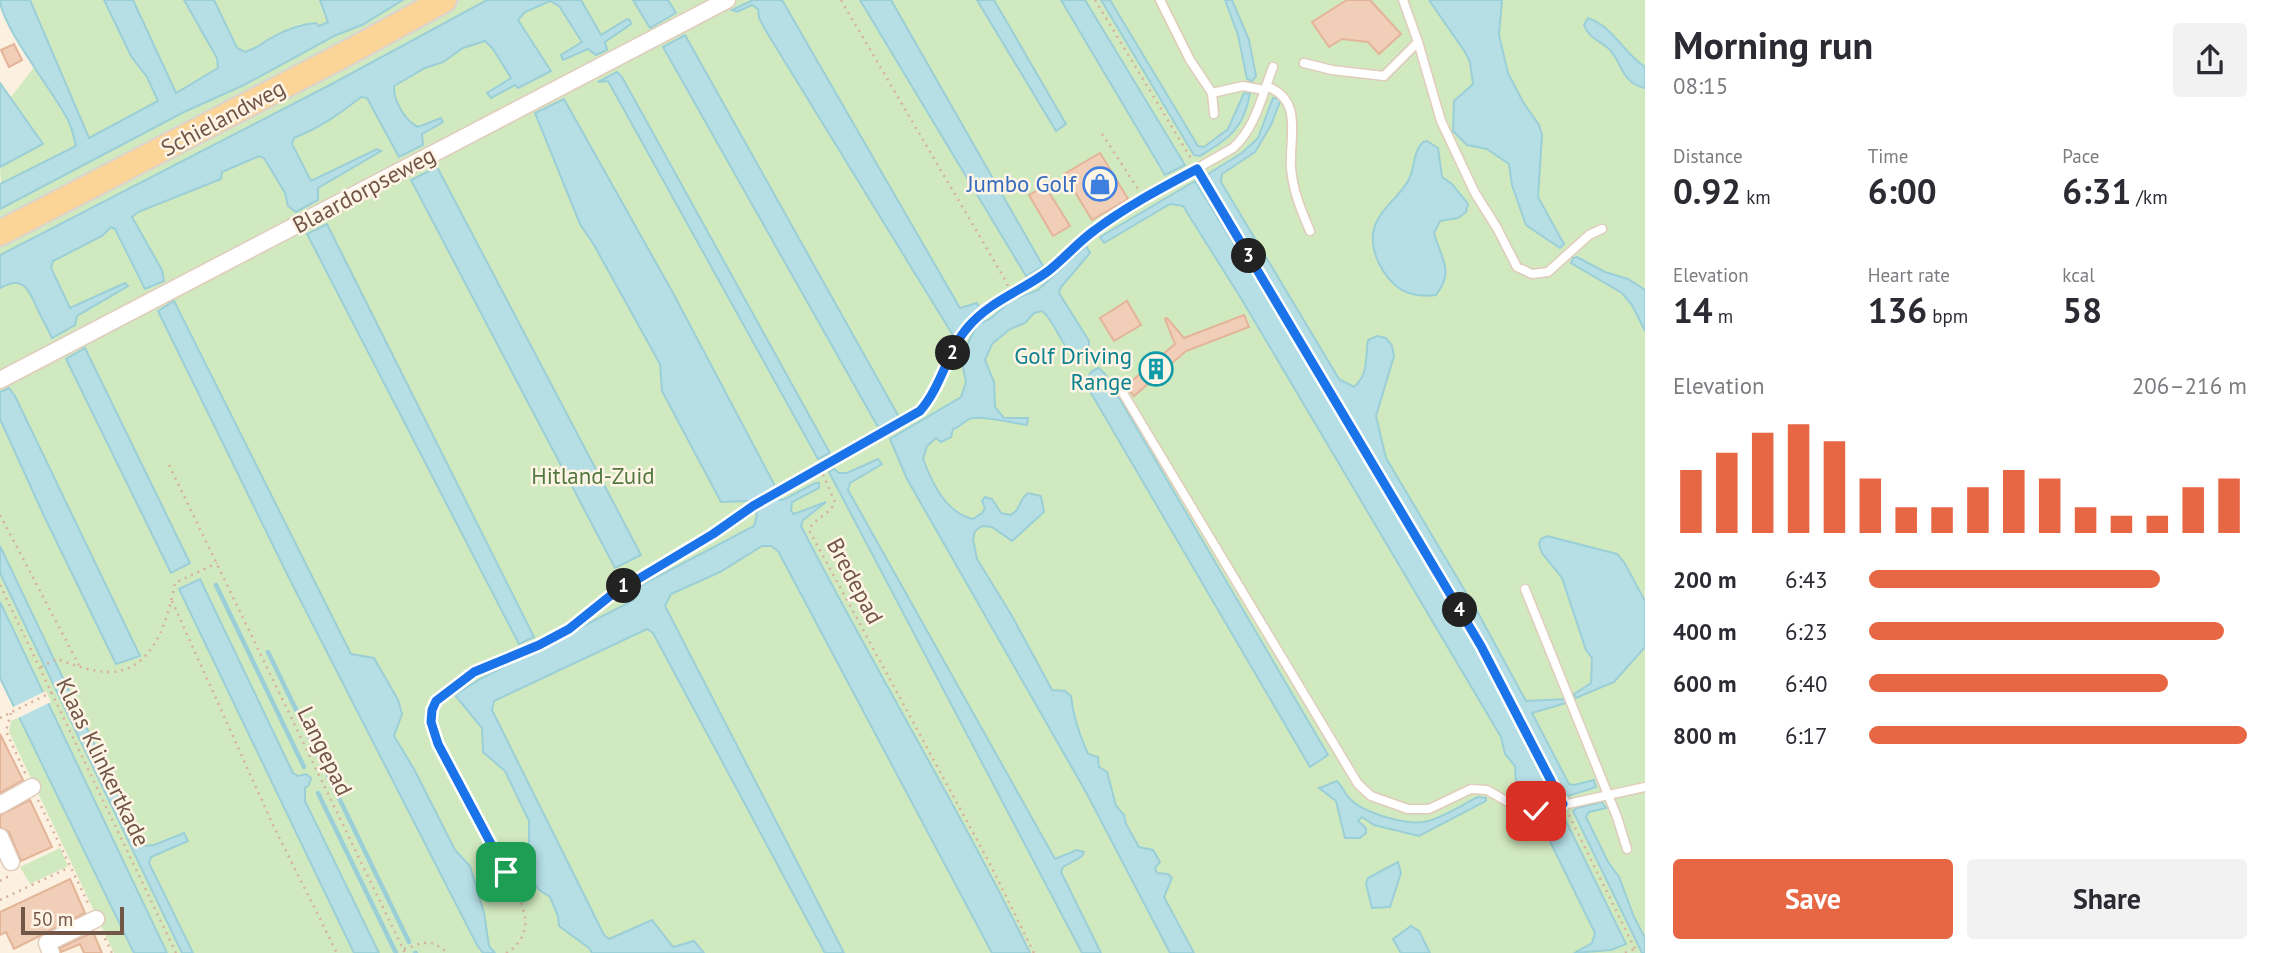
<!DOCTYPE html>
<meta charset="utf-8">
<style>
body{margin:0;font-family:"PT Sans",sans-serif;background:#f2f2f3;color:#2b2b33;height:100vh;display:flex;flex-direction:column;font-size:26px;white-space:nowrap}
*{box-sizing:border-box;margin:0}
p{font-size:23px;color:#7c7c81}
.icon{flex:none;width:38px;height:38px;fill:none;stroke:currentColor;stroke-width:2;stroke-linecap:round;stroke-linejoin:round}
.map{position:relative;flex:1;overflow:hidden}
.sheet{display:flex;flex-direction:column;background:#fff;width:630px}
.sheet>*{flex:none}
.scale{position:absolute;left:21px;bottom:18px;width:103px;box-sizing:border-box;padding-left:7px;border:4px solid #725648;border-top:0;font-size:19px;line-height:24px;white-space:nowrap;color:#725648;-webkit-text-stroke:5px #fff5e6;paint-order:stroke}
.pin{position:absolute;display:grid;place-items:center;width:60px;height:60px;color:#fff;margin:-30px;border-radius:14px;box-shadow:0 4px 10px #0006}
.km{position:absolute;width:35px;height:35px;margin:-18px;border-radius:50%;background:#222;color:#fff;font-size:19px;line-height:35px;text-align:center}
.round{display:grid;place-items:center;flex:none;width:74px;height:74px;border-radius:7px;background:#f2f2f3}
.headline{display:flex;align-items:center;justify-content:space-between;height:119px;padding:0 28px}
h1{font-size:38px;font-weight:800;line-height:52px}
.figures{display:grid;grid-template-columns:repeat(3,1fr);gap:10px;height:119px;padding:7px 28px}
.figures div{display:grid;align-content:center}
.figures b{font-size:35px;font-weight:800}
.figures small{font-size:19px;font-weight:400}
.figures p{font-size:19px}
.chart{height:196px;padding:14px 28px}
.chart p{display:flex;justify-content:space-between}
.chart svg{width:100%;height:126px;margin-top:7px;stroke:#e76644;stroke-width:6}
.cta{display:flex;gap:14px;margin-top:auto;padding:14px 28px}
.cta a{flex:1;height:80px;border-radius:7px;background:#e76644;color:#fff;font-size:28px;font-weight:800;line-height:80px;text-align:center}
.cta a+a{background:#f2f2f3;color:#2b2b33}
ul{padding:0 28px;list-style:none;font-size:23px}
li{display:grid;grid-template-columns:112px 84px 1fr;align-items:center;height:52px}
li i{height:18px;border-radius:9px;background:#e76644}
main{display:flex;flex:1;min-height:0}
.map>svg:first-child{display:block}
.green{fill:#d1e9bf}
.water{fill:#b5dfe5;stroke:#9bcfd7;stroke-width:2}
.pier{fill:#fcf1e0}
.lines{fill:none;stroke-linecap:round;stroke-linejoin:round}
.stream{stroke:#9bcfd7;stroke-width:4.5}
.building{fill:#f1ceb8;stroke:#e4b498;stroke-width:2}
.lane-casing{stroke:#e0ccbc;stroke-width:11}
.street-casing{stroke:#e0ccbc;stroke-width:19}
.primary-casing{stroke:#dad3cf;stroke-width:28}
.path{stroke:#d6b19b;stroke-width:2.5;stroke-dasharray:2 5;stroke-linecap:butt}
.lane{stroke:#fff;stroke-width:8}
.street{stroke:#fff;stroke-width:16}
.primary{stroke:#fbd498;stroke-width:24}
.route-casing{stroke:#fff;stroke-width:14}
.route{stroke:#1a73e8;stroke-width:9}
.labels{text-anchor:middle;stroke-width:5;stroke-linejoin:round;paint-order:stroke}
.street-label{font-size:23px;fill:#725648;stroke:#fff5e6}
.shop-label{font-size:23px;fill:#366cbe;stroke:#fff5e6;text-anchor:end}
.culture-label{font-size:23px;fill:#0d838f;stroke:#fff5e6;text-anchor:end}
.park-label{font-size:23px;fill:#527840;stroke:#fff5e6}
</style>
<main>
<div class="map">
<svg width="1645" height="953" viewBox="0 0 1645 953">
<rect width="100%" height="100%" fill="#fcf1e0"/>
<g class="green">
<path d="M30,0H104L131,56L147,77L158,101L89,138Z"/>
<path d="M133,0H184L217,58L218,68L176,93Z"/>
<path d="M214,0H320L328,22L319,26L301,24L272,37L255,49L245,52L237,48Z"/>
<path d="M403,0H428L0,221V209L184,112L244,85L334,36L362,25Z"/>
<path d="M453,0H1645V953H160L0,612V244Z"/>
<path d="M35,66L69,122L76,147L1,185L0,167L42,144L24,119L11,97Z"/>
<path d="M19,717L134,953H114L9,732L11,721Z"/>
<path d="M60,848L68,866L30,884L20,867Z"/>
</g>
<g class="water">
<path d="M0,0H30L89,138L158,101L147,77L131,56L104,0H133L176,93L218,68L217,58L184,0H214L237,48L245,52C256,49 262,43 271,38C285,30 301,24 316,23L319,26L328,22L320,0H403L362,25L334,36L244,85L184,112L0,209V184L76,146C74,138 72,128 68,120C55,94 0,24 0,0Z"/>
<path d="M487,0H581L601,35L627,19L630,20L631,24L605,42L607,50L596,55L588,49L563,60L561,55L582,42L559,6L550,1L525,12L518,20L551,71L518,88L515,85L491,98L487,93L511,78L493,49L485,41L463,48L443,62L425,68L394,86C393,100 405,121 418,127L441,118L443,122L422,134L423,145L399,157L367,98L361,97C338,115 321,127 294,138L292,144L311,181L377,149L381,151L318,188V200L296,212L288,206L285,193L264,158L259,156L222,172L221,179L138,212L132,217L162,270L164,281L145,289L115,229L111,227L102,236L53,261L51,268L70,308L125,283L128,286L77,316L75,325L52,338C48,329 43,321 39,312C29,292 26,274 0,288V255L328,86Z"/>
<path d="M633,0H668L676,13L650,28Z"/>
<path d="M753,0H782L960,308L977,303L980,309L968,317L954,337L766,31L759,18L758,9L752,5L737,12L732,10Z"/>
<path d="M860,0H891L1043,266L1026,276Z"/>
<path d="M977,0H994L1066,124L1056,131Z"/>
<path d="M1061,0H1085L1185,165L1165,175Z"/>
<path d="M1101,0H1110L1198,146L1204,147L1228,129L1244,93L1250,94C1243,130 1229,138 1200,156L1194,155Z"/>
<path d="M1225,0H1232L1249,40L1256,76L1252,81L1247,79L1238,35Z"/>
<path d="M1429,0H1502L1499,35L1508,73L1523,102L1539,125L1542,135L1538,197L1564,244L1560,248L1526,225L1512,185L1509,164L1487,149L1467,145L1453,131L1454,101L1473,84L1470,62L1465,52Z"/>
<path d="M1588,18C1612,26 1624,53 1645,67V88C1620,83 1622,60 1608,48C1598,40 1588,37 1584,25Z"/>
<path d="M685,35L899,417L878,427L663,47Z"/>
<path d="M617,72L622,77L830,453L818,459L608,81L598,82Z"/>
<path d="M0,83L43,144L0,167Z"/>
<path d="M1273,98L1281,99L1271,125L1255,152L1222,174L1221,182L1339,379L1354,387C1369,374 1365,358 1368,340L1377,336L1386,338L1392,346L1394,356L1376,416L1386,458L1477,611L1526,701L1566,699V703L1532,713L1569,784L1574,785L1594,780L1596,787L1568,796L1564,795L1496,665L1208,178V174L1242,153L1258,138Z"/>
<path d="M564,99L673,293L774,484L773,491L777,499L783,500L815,483H819V488L792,502L791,511L794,514L826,502L803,520L801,526C875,670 959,808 1030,953H992L778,551L771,546H762L720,572L671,594L665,606L844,953H825L653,633L647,629L494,701L492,710L604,935L609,939L652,920L673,947L694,941L704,953H592L589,948L559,926L558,916L550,897L538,889L529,873V821L505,771L483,752L482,728L455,695L480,679L634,600L632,590L754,526L757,515L750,501L721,502L662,391L660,364L594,245L580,224L535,113Z"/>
<path d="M1427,141L1438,148L1442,177L1452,184L1468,204L1466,212L1458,218L1440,221L1434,233C1441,259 1455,271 1436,295C1421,297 1406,295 1395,285C1378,269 1366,242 1377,221C1385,204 1403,194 1410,177C1415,165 1413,152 1423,142Z"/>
<path d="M437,167L641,555L615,568L411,180Z"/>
<path d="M1195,181L1301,354L1471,637L1553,794C1551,805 1554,812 1564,817L1626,944L1611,950L1574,953L1592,943L1595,933L1542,825L1543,820L1534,801L1516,783L1515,766L1505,754L1501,737L1242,300L1183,206L1170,204L1104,243L1100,237Z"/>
<path d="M327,224L534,637L519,644L307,234Z"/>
<path d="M1086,246L1090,253L1061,287L1059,293L1089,341V352C1068,373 1057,320 1042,311L1034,313L1025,323L1010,329L992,344L985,360L994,382L995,407L1004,418H1028L1027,425C1013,423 985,416 973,418C965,419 961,427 953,429L951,437L941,442L936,438L927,446L923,459C932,483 946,513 973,519L982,513L985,508L982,501L985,497L992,499L1001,513L1010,515C1021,511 1018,500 1028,493L1041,496L1044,512L1012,541L992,527L982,526L975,531L973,539L977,559L1012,616L1052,690L1065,691L1071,696C1073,717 1079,734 1088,754L1098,757L1099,767L1107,772L1116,806L1124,815L1126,824L1139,847L1153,850L1160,862L1155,868L1157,873L1168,874L1172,878L1164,897L1194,953H1170L1087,794L907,479L890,439L961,397L966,382L961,357L977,325L990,319L1012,300L1038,290Z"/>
<path d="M1577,257L1605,272L1628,279L1645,290V331L1632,305L1622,293L1571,263L1573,258Z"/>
<path d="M174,301L351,654L374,658L398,700L402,714L394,736L414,769L455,850L470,866L484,913L489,946L495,953H483L477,945L290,580L158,311Z"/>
<path d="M85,348L190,563L171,573L66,359Z"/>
<path d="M1099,368L1105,374L1328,755L1310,767L1088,388C1087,378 1088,371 1099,368Z"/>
<path d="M9,388L15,396L140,656L116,664L44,516L0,419V392Z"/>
<path d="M878,459L882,464L850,483L848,490L1055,859L1077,850L1084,852L1081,857L1063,867L1061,872L1101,953H1082L829,472L834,469L839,473H847Z"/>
<path d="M1547,536L1617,554L1624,562L1645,601V647L1614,682L1576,698L1574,694L1591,683L1592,658L1586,650L1562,578L1542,553L1539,544L1541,539Z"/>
<path d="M0,546L143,846L154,845L184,833L188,841L151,857L149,863L193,953H182L0,573Z"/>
<path d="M200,579L293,773L298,776L306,774L311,778L309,785L305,788V801L379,953H354L179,589Z"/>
<path d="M0,602L167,953H134L19,717L0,678Z"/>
<path d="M1337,781C1342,786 1345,794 1350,799C1364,813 1409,827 1428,821C1445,816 1462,805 1478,797L1486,798V801L1419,836L1374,825L1362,817L1358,821L1366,828V833L1360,838H1345L1336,801L1319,788Z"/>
<path d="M1602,802L1606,808L1589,812L1586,817L1608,862L1619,877L1634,917L1645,938V953H1642L1573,811L1577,808Z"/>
<path d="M1398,862L1401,873L1390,907L1372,908L1366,884L1368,878Z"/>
<path d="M1411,926L1419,931L1430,953H1401L1393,939Z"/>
</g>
<path class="pier" d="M46,691L51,702L16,719L11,708Z"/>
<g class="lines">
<g class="stream">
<path d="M216,585L304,767"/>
<path d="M268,652L409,942"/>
<path d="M318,793L396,953"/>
<path d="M415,953H416"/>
</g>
</g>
<g class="building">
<path d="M1347,0H1370L1401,34L1379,54L1368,42L1342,39L1329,47L1312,22Z"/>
<path d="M14,44L22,60L9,67L1,50Z"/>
<path d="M1100,153L1128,199L1092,220L1064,174Z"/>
<path d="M1045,186L1070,226L1053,236L1029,195Z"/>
<path d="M1127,301L1141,325L1114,341L1100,318Z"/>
<path d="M1244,315L1249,327L1186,351L1134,396L1128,389L1126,386L1175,344L1165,319L1167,318L1184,338Z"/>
<path d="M0,734L23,780L0,793Z"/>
<path d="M30,800L52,847L21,861L9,832L0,827V815Z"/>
<path d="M70,879L85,913L14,949L6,932L0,935V912Z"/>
<path d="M93,932L102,953H84L80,944L61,952L60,948Z"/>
</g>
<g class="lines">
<defs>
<g id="lane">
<path d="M1160,0L1190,60L1212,93"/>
<path d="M1418,42L1441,121L1475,193L1497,228L1517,267L1532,274L1548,272L1589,235L1602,229"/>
<path d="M1304,63L1332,70L1384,76L1418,42L1403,0"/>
<path d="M1266,86C1304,100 1289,136 1291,168C1293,191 1301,210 1310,231"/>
<path d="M1214,114L1212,93L1243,86L1264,90"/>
<path d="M1143,199L1233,148C1256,127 1262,95 1273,67"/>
<path d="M1120,388L1358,784L1371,796L1408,809H1429L1471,789L1487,790L1515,806L1536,811L1645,787"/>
<path d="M1525,589L1617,817L1627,849"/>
</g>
<g id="street">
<path d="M0,380L727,0"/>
<path d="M0,805L32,787"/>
<path d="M0,837L11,862"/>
<path d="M51,953L47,943L96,919"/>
</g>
<path id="primary" d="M0,233L351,51L444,0"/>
</defs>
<use href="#lane" class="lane-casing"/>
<use href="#street" class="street-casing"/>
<use href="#primary" class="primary-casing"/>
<g class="path">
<path d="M841,0L1007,283L1009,293"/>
<path d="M1095,0L1192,160"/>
<path d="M1102,134L1138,189"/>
<path d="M1202,178L1481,646L1559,796"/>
<path d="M169,465L405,953"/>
<path d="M820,468L835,502C830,515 815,517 809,530L989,862L1034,953"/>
<path d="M0,515L80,667"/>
<path d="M0,585L176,953"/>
<path d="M172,601L273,825L337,953"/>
<path d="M41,667L57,659C74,665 92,672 110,672C154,671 168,619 175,583L217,563"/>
<path d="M11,713L6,731L26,775"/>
<path d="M0,718L52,692"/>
<path d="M38,800L90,907"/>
<path d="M1569,815L1637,953"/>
<path d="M0,881L9,876"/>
<path d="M0,900L70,867"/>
<path d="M102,932L112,953"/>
<path d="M404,949C424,943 430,937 447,953"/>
<path d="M506,953C519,946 527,933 525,918C520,885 492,845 475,816C462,792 451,767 438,744L431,722L432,711L436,701L474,672L539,645L569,629L610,596L713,534L753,506L920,411L935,390L968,326L1009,293L1045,274L1094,230L1135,204"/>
<path d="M1625,953L1635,949"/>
</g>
<use href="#lane" class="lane"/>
<use href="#street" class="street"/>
<use href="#primary" class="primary"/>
</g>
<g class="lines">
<defs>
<path id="route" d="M506,872L438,744L431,722L432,710L436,701L474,672L539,645L569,629L610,596L713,534L753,506L920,411C942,386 947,351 968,327C989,302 1021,291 1047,272C1064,259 1078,242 1095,230C1127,206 1162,188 1197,169L1481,646L1563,804L1536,811"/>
</defs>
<use href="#route" class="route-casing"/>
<use href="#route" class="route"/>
</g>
<defs>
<symbol id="shop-ring" viewBox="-11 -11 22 22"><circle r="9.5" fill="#fff5e6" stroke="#3f7fe0" stroke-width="1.5"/><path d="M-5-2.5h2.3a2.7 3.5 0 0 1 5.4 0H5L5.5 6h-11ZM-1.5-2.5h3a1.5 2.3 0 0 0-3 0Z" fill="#3f7fe0"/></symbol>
<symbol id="building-ring" viewBox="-11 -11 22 22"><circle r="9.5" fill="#fff5e6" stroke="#0f9aa8" stroke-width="1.5"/><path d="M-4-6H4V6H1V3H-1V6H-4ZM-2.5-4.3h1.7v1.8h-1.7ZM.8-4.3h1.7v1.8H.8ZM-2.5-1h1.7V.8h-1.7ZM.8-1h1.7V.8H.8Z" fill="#0f9aa8"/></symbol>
</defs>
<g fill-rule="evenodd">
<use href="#shop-ring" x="1081" y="165" width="38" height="38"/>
<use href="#building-ring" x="1137" y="350" width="38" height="38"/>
</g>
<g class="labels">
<g class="street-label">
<text transform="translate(223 118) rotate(-28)" y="8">Schielandweg</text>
<text transform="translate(364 190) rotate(-28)" y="8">Blaardorpseweg</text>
<text transform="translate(855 581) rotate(62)" y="8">Bredepad</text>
<text transform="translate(325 751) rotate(64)" y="8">Langepad</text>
<text transform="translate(103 762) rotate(64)" y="8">Klaas Klinkertkade</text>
</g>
<g class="shop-label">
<text x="1076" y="192">Jumbo Golf</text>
</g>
<g class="culture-label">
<text x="1132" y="364">Golf Driving<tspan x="1132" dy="26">Range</tspan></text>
</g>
<g class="park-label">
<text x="593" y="484">Hitland-Zuid</text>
</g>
</g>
</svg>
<div class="scale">50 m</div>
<div class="pin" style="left:506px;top:872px;background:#1e9e55"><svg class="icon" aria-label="arrive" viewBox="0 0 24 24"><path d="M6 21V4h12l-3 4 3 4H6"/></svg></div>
<div class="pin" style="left:1536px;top:811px;background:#d93025"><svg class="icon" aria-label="check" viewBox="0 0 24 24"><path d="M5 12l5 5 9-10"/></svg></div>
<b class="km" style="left:624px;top:586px">1</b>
<b class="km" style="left:953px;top:353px">2</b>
<b class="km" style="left:1249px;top:256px">3</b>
<b class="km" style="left:1460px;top:610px">4</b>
</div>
<section class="sheet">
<div class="headline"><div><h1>Morning run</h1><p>08:15</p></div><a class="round"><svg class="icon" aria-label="share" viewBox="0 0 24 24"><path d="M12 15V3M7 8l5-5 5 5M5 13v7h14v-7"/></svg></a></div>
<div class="figures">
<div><p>Distance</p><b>0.92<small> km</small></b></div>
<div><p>Time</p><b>6:00</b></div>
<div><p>Pace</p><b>6:31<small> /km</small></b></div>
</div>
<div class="figures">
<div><p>Elevation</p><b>14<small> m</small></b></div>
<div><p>Heart rate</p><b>136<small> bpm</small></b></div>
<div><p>kcal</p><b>58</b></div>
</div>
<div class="chart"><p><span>Elevation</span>206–216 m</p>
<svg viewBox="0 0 160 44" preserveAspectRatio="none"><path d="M5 44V22M15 44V16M25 44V9M35 44V6M45 44V12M55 44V25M65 44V35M75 44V35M85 44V28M95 44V22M105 44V25M115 44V35M125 44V38M135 44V38M145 44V28M155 44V25"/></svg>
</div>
<ul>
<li><b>200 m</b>6:43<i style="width:77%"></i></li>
<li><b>400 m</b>6:23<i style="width:94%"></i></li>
<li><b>600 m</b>6:40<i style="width:79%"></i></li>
<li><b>800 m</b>6:17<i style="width:100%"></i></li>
</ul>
<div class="cta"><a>Save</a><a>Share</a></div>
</section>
</main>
